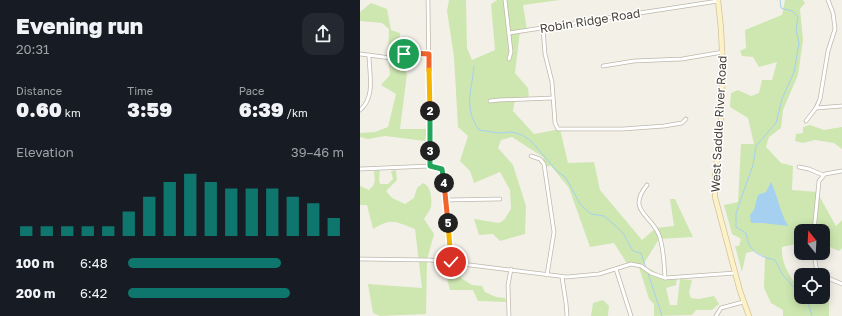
<!DOCTYPE html>
<meta charset="utf-8">
<style>
body{margin:0;font-family:"Golos Text",sans-serif;background:#242831;color:#f1f3f6;height:100vh;display:flex;flex-direction:column;font-size:15px;white-space:nowrap}
*{box-sizing:border-box;margin:0}
p{font-size:13px;color:#9ea1a6}
.icon{flex:none;width:22px;height:22px;fill:none;stroke:currentColor;stroke-width:2;stroke-linecap:round;stroke-linejoin:round}
.map{position:relative;flex:1;overflow:hidden}
.side{display:flex;flex-direction:column;background:#171b24;width:360px}
.side>*{flex:none}
.needle{width:26px;rotate:342deg}
.controls{position:absolute;left:434px;top:224px;display:grid;gap:8px}
.controls a{display:grid;place-items:center;width:36px;height:36px;border-radius:8px;background:#171b24;box-shadow:0 2px 10px #0003;font-size:20px}
.pin{position:absolute;display:grid;place-items:center;width:34px;height:34px;color:#fff;margin:-17px;border:2px solid #fff;border-radius:50%;box-shadow:0 1px 4px #0007}
.km{position:absolute;width:20px;height:20px;margin:-10px;border-radius:50%;background:#222;color:#fff;font-size:11px;line-height:20px;text-align:center}
.round{display:grid;place-items:center;flex:none;width:42px;height:42px;border-radius:12px;background:#242831}
.headline{display:flex;align-items:center;justify-content:space-between;height:68px;padding:0 16px}
h1{font-size:22px;font-weight:800;line-height:30px}
.figures{display:grid;grid-template-columns:repeat(3,1fr);gap:6px;height:68px;padding:4px 16px}
.figures div{display:grid;align-content:center}
.figures b{font-size:20px;font-weight:800}
.figures small{font-size:11px;font-weight:400}
.figures p{font-size:11px}
.chart{height:112px;padding:8px 16px}
.chart p{display:flex;justify-content:space-between}
.chart svg{width:100%;height:72px;margin-top:4px;stroke:#0f766e;stroke-width:6}
ul{padding:0 16px;list-style:none;font-size:13px}
li{display:grid;grid-template-columns:64px 48px 1fr;align-items:center;height:30px}
li i{height:10px;border-radius:5px;background:#0f766e}
main{display:flex;flex:1;min-height:0}
.map>svg:first-child{display:block}
.green{fill:#cee7b1}
.water{fill:#a5d0ef}
.lines{fill:none;stroke-linecap:round;stroke-linejoin:round}
.stream{stroke:#a5d0ef;stroke-width:1}
.street-casing{stroke:#bfb8aa;stroke-width:4.5}
.secondary-casing{stroke:#d2c499;stroke-width:6}
.street{stroke:#fff;stroke-width:3}
.secondary{stroke:#fdf1c8;stroke-width:4.5}
.split-1-casing{stroke:#fff;stroke-width:8}
.split-2-casing{stroke:#fff;stroke-width:8}
.split-3-casing{stroke:#fff;stroke-width:8}
.split-4-casing{stroke:#fff;stroke-width:8}
.split-5-casing{stroke:#fff;stroke-width:8}
.split-6-casing{stroke:#fff;stroke-width:8}
.split-1{stroke:#f0652b;stroke-width:5}
.split-2{stroke:#f5b400;stroke-width:5}
.split-3{stroke:#22a559;stroke-width:5}
.split-4{stroke:#22a559;stroke-width:5}
.split-5{stroke:#f0652b;stroke-width:5}
.split-6{stroke:#f5b400;stroke-width:5}
.labels{text-anchor:middle;stroke-width:3;stroke-linejoin:round;paint-order:stroke}
.street-label{font-size:12px;fill:#474037;stroke:#fff}
</style>
<main>
<section class="side">
<div class="headline"><div><h1>Evening run</h1><p>20:31</p></div><a class="round"><svg class="icon" aria-label="share" viewBox="0 0 24 24"><path d="M12 15V3M7 8l5-5 5 5M5 13v7h14v-7"/></svg></a></div>
<div class="figures">
<div><p>Distance</p><b>0.60<small> km</small></b></div>
<div><p>Time</p><b>3:59</b></div>
<div><p>Pace</p><b>6:39<small> /km</small></b></div>
</div>
<div class="chart"><p><span>Elevation</span>39–46 m</p>
<svg viewBox="0 0 160 44" preserveAspectRatio="none"><path d="M5 44V38M15 44V38M25 44V38M35 44V38M45 44V38M55 44V29M65 44V20M75 44V11M85 44V6M95 44V11M105 44V15M115 44V15M125 44V15M135 44V20M145 44V24M155 44V33"/></svg>
</div>
<ul>
<li><b>100 m</b>6:48<i style="width:71%"></i></li>
<li><b>200 m</b>6:42<i style="width:75%"></i></li>
</ul>
</section>
<div class="map">
<svg width="482" height="316" viewBox="0 0 482 316">
<rect width="100%" height="100%" fill="#f3f0e8"/>
<g class="green">
<path d="M89,0H106L107,48L112,60L135,50L131,4L137,0H200L163,5L167,30L160,31L155,73L168,88L169,98L155,99L153,111L174,134L200,129L208,163L234,162L240,190L282,240L296,228L314,226L310,199H315L333,237L299,239L283,265L306,278L317,277L316,285L306,288L310,305H317L320,279L332,280L329,293L331,298L339,299L354,296L359,304L352,310H336L332,315L294,316V304L289,299L278,264L268,265L254,243L230,247L209,188L191,166H185L183,157L152,137L141,140L138,148L153,165L166,206L165,234L140,241L133,234L119,235L114,219L139,223L144,220L151,209L150,190L140,172L114,183L110,171L100,161L108,136L98,127L94,57L87,11Z"/>
<path d="M425,0H443L445,3L440,9L443,40L438,75L423,110L421,128L409,137L406,147L421,163L433,166L432,190L457,192L476,226L482,220V248L479,251L463,244V231H441V243L422,247C421,255 424,265 428,272C432,282 441,285 441,297H460L469,300V316H423V310L411,303L404,288L405,257L394,251L386,253L382,272L375,246H379L381,239L372,234L364,205L378,202L381,144H394L388,118L370,107L371,93L378,90L391,96L399,93L402,80H412L417,62L399,67L393,57L382,56L380,51L386,48L385,30L422,15Z"/>
<path d="M11,3L27,9L31,30L40,33C39,49 38,60 47,74L40,129H67L65,141L25,136L8,139L0,137V133L15,132L28,127L36,94L21,85L30,75L28,57L29,29L22,23L0,21V12Z"/>
<path d="M450,125L464,130L482,127V149L474,143L455,140L443,143L435,141L436,134L443,133V127Z"/>
<path d="M20,170L19,179L20,184H28L33,179L31,171L36,170L37,180L26,191L32,198L45,204L54,198L57,188L63,183C71,186 72,198 71,207C70,211 66,215 64,219L74,234L67,260L66,314L20,316L13,313L8,284L62,288L55,229C36,222 32,217 13,229L7,205H0V186L9,190C16,184 15,180 14,171Z"/>
<path d="M83,264L101,265V278L112,285L122,286L125,292L136,297L145,298L146,302L118,301L113,290H90Z"/>
<path d="M243,300L249,306L248,316H231L233,303Z"/>
</g>
<path class="water" d="M411,182C418,197 420,212 428,226L403,223H391L390,215L394,210L398,195L406,192Z"/>
<g class="lines">
<g class="stream">
<path d="M420,0L421,8L432,11L438,17L436,30L439,43L434,72L422,99L416,123L396,146L393,165L376,213V227L386,233C389,252 398,256 415,260L423,275L441,295"/>
<path d="M114,66C112,91 103,107 119,130L138,133L152,132L162,135L171,141L197,171L206,178L220,204L231,214L244,216L251,222L263,233L273,251L281,253L286,268"/>
<path d="M288,273L302,316"/>
<path d="M443,297L448,302L452,316"/>
</g>
<defs>
<g id="street">
<path d="M68,0L70,166"/>
<path d="M145,0L151,52L149,59"/>
<path d="M183,28L185,54L192,82L195,123L198,129H263L304,126L322,123L326,119"/>
<path d="M149,33L358,1"/>
<path d="M0,54L31,58L50,53L69,54"/>
<path d="M243,66L274,61L322,59L363,52"/>
<path d="M130,101L139,100L193,98"/>
<path d="M456,108L482,106"/>
<path d="M0,110C16,97 9,73 9,55"/>
<path d="M446,121L456,108L460,99L468,51L475,29L473,13L468,0"/>
<path d="M171,156L180,159L184,164L194,232L187,275"/>
<path d="M439,167L449,169L463,175"/>
<path d="M0,169L70,166L82,169L91,263"/>
<path d="M287,185C266,211 292,215 299,235C304,248 304,264 305,278"/>
<path d="M86,200L140,199"/>
<path d="M454,231L459,181L465,174L482,171"/>
<path d="M454,253L456,267L462,275"/>
<path d="M0,259L70,260L207,277L239,274L271,264L281,266L291,273L305,278L375,273"/>
<path d="M256,269L271,316"/>
<path d="M463,276L482,284"/>
<path d="M202,277L206,303L207,316"/>
<path d="M149,316L148,285L151,269"/>
<path d="M356,316L361,308L383,302"/>
</g>
<path id="secondary" d="M358,0L361,29L363,73L360,135L355,175V197L380,291L389,316"/>
</defs>
<use href="#street" class="street-casing"/>
<use href="#secondary" class="secondary-casing"/>
<use href="#street" class="street"/>
<use href="#secondary" class="secondary"/>
</g>
<g class="lines">
<defs>
<path id="split-1" d="M44,54L50,53L69,54V70"/>
<path id="split-2" d="M69,70L70,111"/>
<path id="split-3" d="M70,151V111"/>
<path id="split-4" d="M70,151V166L82,169L84,183"/>
<path id="split-5" d="M84,183L88,223"/>
<path id="split-6" d="M88,223L91,262"/>
</defs>
<use href="#split-1" class="split-1-casing"/>
<use href="#split-2" class="split-2-casing"/>
<use href="#split-3" class="split-3-casing"/>
<use href="#split-4" class="split-4-casing"/>
<use href="#split-5" class="split-5-casing"/>
<use href="#split-6" class="split-6-casing"/>
<use href="#split-1" class="split-1"/>
<use href="#split-2" class="split-2"/>
<use href="#split-3" class="split-3"/>
<use href="#split-4" class="split-4"/>
<use href="#split-5" class="split-5"/>
<use href="#split-6" class="split-6"/>
</g>
<g class="labels">
<g class="street-label">
<text transform="translate(230 21) rotate(-9)" y="4">Robin Ridge Road</text>
<text transform="translate(359 124) rotate(-87)" y="4">West Saddle River Road</text>
</g>
</g>
</svg>
<div class="controls">
<a><svg class="needle" viewBox="-14 -14 28 28"><path d="M0-13l5 13h-10z" fill="#e53935"/><path d="M0 13l5-13h-10z" fill="#9ea1a6"/></svg></a>
<a><svg class="icon" aria-label="locate" viewBox="0 0 24 24"><circle cx="12" cy="12" r="6"/><path d="M12 2v4M12 18v4M2 12h4M18 12h4"/></svg></a>
</div>
<div class="pin" style="left:44px;top:54px;background:#1e9e55"><svg class="icon" aria-label="arrive" viewBox="0 0 24 24"><path d="M6 21V4h12l-3 4 3 4H6"/></svg></div>
<div class="pin" style="left:91px;top:262px;background:#d93025"><svg class="icon" aria-label="check" viewBox="0 0 24 24"><path d="M5 12l5 5 9-10"/></svg></div>
<b class="km" style="left:70px;top:111px">2</b>
<b class="km" style="left:70px;top:151px">3</b>
<b class="km" style="left:84px;top:183px">4</b>
<b class="km" style="left:88px;top:223px">5</b>
</div>
</main>
